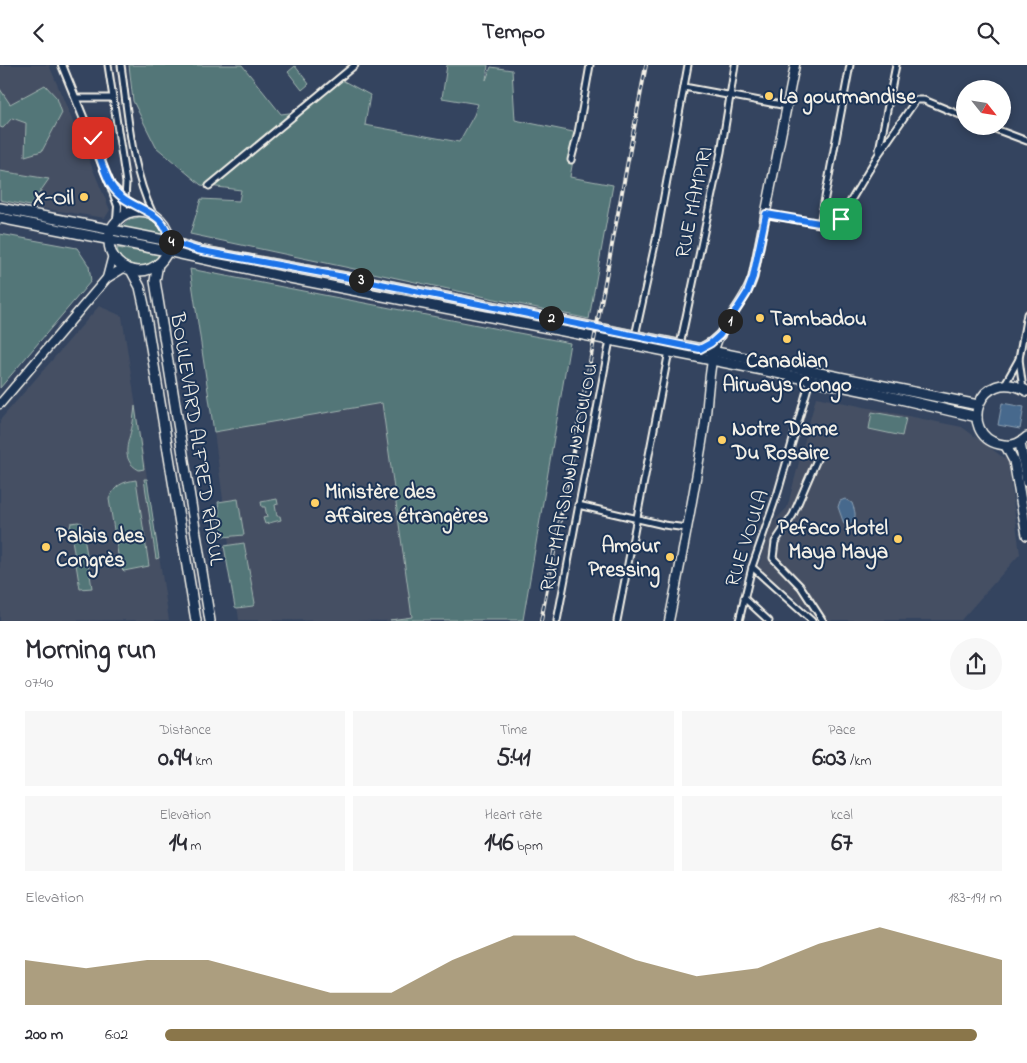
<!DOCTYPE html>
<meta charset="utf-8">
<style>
body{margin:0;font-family:"Indie Flower",sans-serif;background:#f7f7f7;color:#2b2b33;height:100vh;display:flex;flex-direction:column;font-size:19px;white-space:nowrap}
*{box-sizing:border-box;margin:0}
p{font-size:16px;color:#7c7c81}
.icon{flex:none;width:28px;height:28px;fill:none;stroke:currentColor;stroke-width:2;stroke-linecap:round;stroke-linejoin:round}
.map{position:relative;height:556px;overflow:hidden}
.details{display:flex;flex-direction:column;background:#fff;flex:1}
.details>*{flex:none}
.needle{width:32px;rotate:120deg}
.fabs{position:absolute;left:956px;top:15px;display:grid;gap:10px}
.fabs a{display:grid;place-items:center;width:55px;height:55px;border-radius:50%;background:#fff;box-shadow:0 2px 8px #0003;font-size:25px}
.pin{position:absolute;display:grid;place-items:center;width:42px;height:42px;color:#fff;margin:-21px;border-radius:10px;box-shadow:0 2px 8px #0006}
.km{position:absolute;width:25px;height:25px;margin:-12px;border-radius:50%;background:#222;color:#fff;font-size:14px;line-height:25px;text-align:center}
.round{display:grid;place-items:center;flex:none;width:52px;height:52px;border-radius:26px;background:#f7f7f7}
.overview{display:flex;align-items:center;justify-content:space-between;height:85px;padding:0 25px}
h1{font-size:28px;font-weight:700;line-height:38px}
.figures{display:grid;grid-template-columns:repeat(3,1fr);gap:8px;height:85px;padding:5px 25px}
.figures div{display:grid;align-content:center;border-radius:0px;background:#f7f7f7;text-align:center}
.figures b{font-size:25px;font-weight:700}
.figures small{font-size:14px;font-weight:400}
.figures p{font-size:14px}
.chart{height:140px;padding:10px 25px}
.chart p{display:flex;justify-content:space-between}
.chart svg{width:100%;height:90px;margin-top:5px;fill:#8a764a;opacity:.7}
ul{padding:0 25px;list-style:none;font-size:16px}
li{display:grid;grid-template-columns:80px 60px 1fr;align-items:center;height:38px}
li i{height:12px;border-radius:6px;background:#8a764a}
header{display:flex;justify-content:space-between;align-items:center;height:65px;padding:0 25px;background:#fff;font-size:22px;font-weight:700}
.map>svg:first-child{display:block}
.built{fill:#444f64}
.green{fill:#527678;stroke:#a3b4b0}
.water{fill:#46698d;stroke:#8c9fb1}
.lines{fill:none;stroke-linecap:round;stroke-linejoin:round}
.minor-casing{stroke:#f4f1e8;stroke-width:9}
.tertiary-casing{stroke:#f4f1e8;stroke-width:10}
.secondary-casing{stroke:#f4f1e8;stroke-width:11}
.primary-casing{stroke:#f4f1e8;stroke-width:12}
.minor{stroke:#1d3557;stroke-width:5}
.tertiary{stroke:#1d3557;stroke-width:6}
.secondary{stroke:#1d3557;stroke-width:8}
.primary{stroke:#1d3557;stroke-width:9}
.rail-casing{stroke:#f4f1e8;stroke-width:4}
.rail{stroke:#1d3557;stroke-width:2;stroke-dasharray:5.5;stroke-linecap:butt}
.route-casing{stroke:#fff;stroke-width:10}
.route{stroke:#1a73e8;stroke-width:6}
.poi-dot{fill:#ffd166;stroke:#1d3557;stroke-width:2}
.labels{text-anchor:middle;stroke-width:4;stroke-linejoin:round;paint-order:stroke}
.poi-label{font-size:21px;font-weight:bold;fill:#f4f1e8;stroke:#1d3557;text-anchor:start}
.street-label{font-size:21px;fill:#f4f1e8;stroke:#1d3557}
</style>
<header><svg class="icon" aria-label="back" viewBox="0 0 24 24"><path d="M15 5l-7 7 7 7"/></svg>Tempo<svg class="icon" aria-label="search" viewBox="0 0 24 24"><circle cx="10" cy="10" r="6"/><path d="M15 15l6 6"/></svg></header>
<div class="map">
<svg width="1027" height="556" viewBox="0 0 1027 556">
<rect width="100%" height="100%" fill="#34445f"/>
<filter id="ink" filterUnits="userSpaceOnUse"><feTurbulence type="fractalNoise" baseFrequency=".02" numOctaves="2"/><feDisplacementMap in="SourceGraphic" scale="10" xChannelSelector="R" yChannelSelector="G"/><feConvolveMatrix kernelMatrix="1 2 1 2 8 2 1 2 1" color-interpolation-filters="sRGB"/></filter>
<g filter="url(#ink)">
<g class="built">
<path d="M0,0H49L110,145L105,153L0,137Z"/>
<path d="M99,241L122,251L169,555L0,556V355Z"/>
<path d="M816,332L962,362L1008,396L1020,489L961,555H822L758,503L771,459L787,443Z"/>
<path d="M382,338L412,552L390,556L239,555L214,367Z"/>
</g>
<g class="green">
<path d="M129,0H242L281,49L297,47L338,13L370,30L365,60L459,77L474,50L478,39L442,33L447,0H488L486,15L491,2L512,5L515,55L578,68L570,112L613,120L589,254L190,169L201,134L239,136L241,125L201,120L156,82L133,36Z"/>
<path d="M295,1L309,19L302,25L288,7Z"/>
<path d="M45,20L57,33L62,48L42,86L25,91L26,58L12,53L3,63L0,62V24L10,39Z"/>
<path d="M0,106L49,114L30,141L0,135Z"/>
<path d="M140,152C152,152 162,159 164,171L121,162L130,154Z"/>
<path d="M0,169L77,183L89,201L91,216L0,323Z"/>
<path d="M117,183L160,190C151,208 120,204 117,183Z"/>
<path d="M190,204L570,278L523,555H390L412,552L382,338L214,367Z"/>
<path d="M135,341L144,404L139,405C118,394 130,375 133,357C134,352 134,346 135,341Z"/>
<path d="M872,347L906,353L902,371L869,364Z"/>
<path d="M144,414H147L159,493L156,494Z"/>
<path d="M136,415L149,501L124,506L120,502L109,434C115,420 122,417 136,415Z"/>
<path d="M238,434L244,470L223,472L218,437Z"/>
<path d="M277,434L278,439L275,440L277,451H280L281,455L265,459L263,453L267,452L265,442H262L261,437Z"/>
<path d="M78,457L82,458L92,523L80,524L70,462L71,458Z"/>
<path d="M244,478L255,538L253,541L237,543L235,542L224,481Z"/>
</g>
<g class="water">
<path d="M1002,338L1024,342L1020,364L998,360Z"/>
<path d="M845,434L852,438C855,447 858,452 850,459H844L838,442L840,436Z"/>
</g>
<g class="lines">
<defs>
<g id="minor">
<path d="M108,0L126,118L124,150"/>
<path d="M121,0C128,49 131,104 153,149"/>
<path d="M684,22L787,41"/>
<path d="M76,33H113"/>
<path d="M987,61L1027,76"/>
<path d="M879,85L896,0"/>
<path d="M571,95L578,68L590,0"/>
<path d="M209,121L355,0"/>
<path d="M766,149L831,161L837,159L878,90L916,35H924L965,52"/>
<path d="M820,159L850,0"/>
<path d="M635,271L656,175L688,0"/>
<path d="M680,280L721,87L735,0"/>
<path d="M1005,319L1019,294"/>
<path d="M1023,324L1019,294L1027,249"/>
<path d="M818,392L793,450L775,477L773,493L801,522L823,556"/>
<path d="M578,440L664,460L687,463"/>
<path d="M752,502L812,556"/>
<path d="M744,533L769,556"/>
<path d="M557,556L610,275"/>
<path d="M617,556L669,286"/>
<path d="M739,556L752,502L778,427L810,315"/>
</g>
<g id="tertiary">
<path d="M62,0L111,121L118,141L117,156"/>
<path d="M114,123L126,135L145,146"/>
</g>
<g id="secondary">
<path d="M107,213L113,190"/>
<path d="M0,339L107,213L125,202"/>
<path d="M669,556C682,492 694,429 704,365C708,339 708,311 714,286C720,259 745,239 753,212L795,0"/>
</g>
<g id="primary">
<path d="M0,143L169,176L197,185L371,217L978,340"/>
<circle cx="139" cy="176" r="30"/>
<path d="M0,153L167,186L290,213L712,295L875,328L977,352"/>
<path d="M158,199L155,216L210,556"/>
<path d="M131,205L140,222L144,240L196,556"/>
<path d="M700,284L711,278L720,270"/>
<path d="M1027,326C978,299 958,369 999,379C1010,382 1018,380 1027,372"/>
<path d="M1020,378L1027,417"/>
<path d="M1006,381L1014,396L1027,470"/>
</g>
</defs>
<use href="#minor" class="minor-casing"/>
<use href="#tertiary" class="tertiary-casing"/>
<use href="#secondary" class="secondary-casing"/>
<use href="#primary" class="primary-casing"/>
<use href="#minor" class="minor"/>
<use href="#tertiary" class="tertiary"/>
<use href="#secondary" class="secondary"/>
<use href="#primary" class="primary"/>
<defs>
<path id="rail" d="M541,556L646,0"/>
</defs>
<use href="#rail" class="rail-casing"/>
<use href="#rail" class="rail"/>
</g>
</g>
<g class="lines" filter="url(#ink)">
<defs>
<path id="route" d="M93,73C99,88 103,106 111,120C127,147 165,141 169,176L197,185L371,217L700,284L711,278L720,270L747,228L753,212L766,149L831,160L837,159L841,154"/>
</defs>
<use href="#route" class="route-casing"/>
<use href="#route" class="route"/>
</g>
<g class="poi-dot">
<circle cx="769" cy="31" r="5"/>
<circle cx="84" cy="132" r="5"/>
<circle cx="760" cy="253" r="5"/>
<circle cx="787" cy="274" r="5"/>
<circle cx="722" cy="375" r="5"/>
<circle cx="315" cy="438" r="5"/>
<circle cx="898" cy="474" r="5"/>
<circle cx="46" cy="482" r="5"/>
<circle cx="670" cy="492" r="5"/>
</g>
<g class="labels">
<g class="poi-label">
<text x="779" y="38">La gourmandise</text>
<text x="74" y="139" text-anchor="end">X-Oil</text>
<text x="770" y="260">Tambadou</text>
<text x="787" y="302" text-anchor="middle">Canadian<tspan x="787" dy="24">Airways Congo</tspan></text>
<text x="732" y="370">Notre Dame<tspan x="732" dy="24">Du Rosaire</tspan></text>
<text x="325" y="433">Ministère des<tspan x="325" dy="24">affaires étrangères</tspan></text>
<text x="888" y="469" text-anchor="end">Pefaco Hotel<tspan x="888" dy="24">Maya Maya</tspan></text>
<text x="56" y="477">Palais des<tspan x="56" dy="24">Congrès</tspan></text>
<text x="660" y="487" text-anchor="end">Amour<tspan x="660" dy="24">Pressing</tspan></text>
</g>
<g class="street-label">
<text transform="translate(693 137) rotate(-78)" y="7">RUE MAMPIRI</text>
<text transform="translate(198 374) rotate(81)" y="7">BOULEVARD ALFRED RAÔUL</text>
<text transform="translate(568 412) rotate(-79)" y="7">RUE MATSIONA NZOULOU</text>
<text transform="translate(746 473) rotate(-72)" y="7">RUE VOULA</text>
</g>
</g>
</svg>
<div class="fabs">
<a><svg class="needle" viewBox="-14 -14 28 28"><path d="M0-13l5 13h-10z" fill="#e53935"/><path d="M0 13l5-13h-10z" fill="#7c7c81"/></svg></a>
</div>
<div class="pin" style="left:841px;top:154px;background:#1e9e55"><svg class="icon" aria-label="arrive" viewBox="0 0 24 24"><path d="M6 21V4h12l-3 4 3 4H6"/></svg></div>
<div class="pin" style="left:93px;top:73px;background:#d93025"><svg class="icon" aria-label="check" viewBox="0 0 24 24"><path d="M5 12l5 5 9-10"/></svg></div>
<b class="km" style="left:730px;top:256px">1</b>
<b class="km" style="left:551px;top:253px">2</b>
<b class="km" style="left:361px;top:215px">3</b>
<b class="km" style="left:171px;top:177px">4</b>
</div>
<section class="details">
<div class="overview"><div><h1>Morning run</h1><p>07:40</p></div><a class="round"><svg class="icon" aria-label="share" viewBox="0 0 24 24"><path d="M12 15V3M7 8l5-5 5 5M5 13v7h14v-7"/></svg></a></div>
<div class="figures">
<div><p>Distance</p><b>0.94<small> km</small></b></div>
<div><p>Time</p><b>5:41</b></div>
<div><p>Pace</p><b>6:03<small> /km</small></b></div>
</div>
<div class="figures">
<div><p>Elevation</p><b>14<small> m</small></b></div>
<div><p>Heart rate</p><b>146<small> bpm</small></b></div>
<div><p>kcal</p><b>67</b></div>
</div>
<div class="chart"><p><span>Elevation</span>183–191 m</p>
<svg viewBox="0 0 160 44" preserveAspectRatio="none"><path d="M0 44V22L10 26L20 22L30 22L40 30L50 38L60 38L70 22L80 10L90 10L100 22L110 30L120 26L130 14L140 6L150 14L160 22V44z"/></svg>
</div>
<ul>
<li><b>200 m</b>6:02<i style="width:97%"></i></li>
</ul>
</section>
